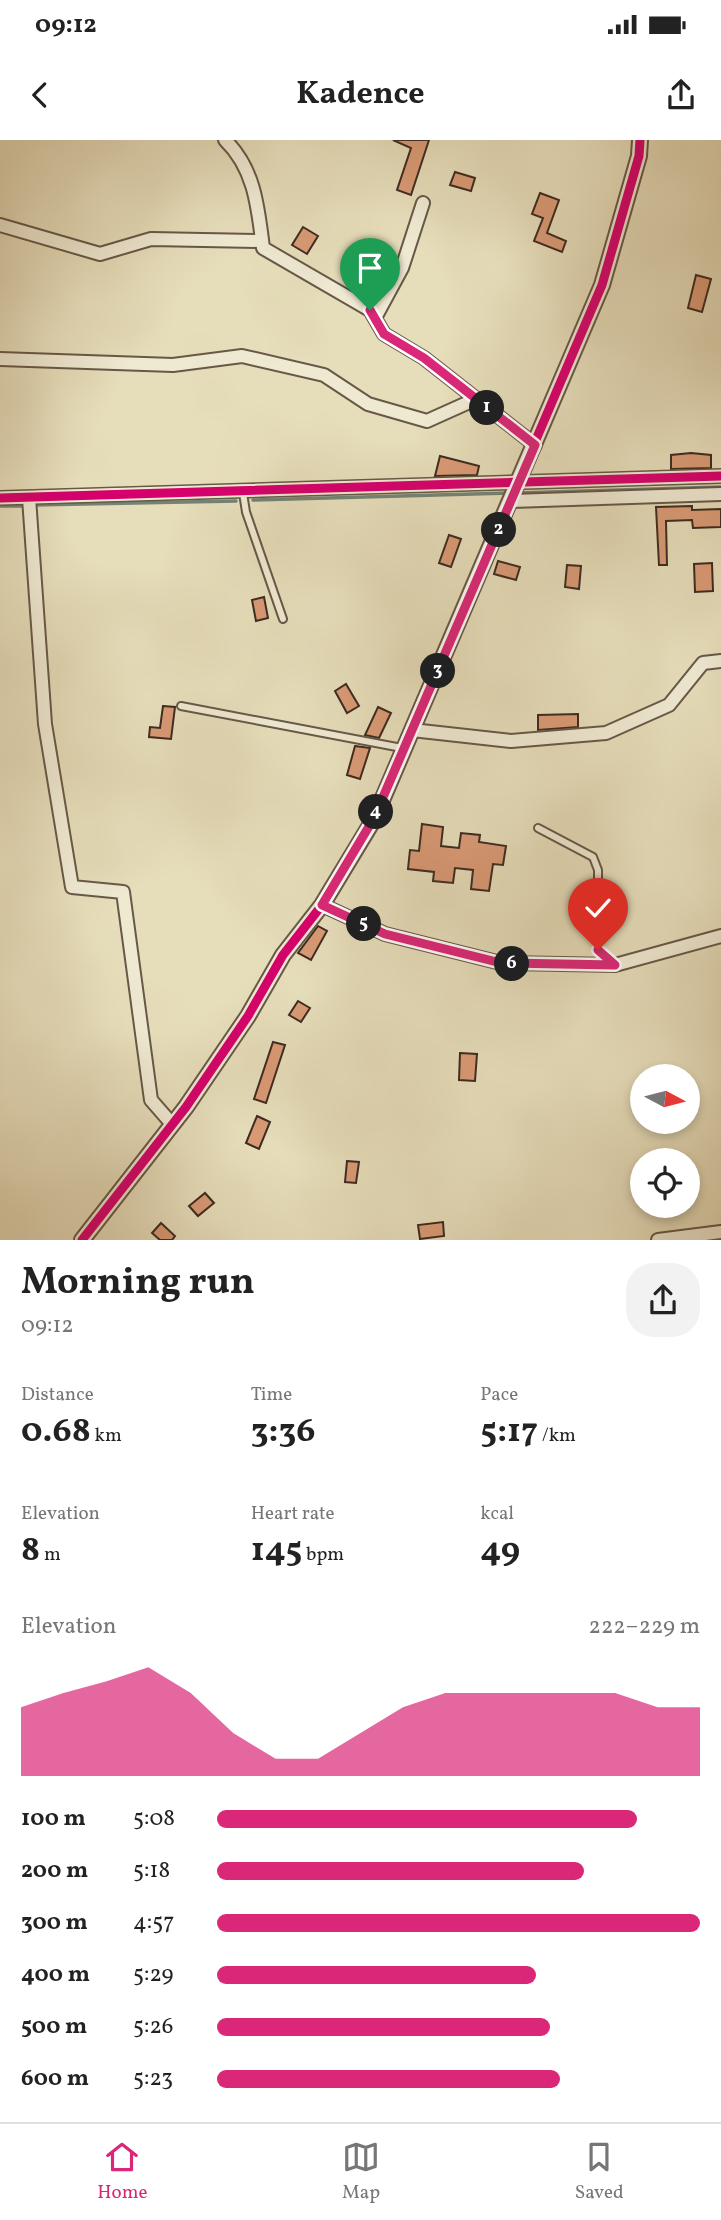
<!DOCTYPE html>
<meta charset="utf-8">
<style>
body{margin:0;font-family:Vollkorn,serif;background:#f2f2f2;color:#222;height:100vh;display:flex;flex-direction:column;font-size:26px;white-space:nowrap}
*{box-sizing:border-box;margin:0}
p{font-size:23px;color:#767676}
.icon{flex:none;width:38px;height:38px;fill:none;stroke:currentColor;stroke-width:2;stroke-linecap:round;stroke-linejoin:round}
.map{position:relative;height:1100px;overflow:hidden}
.sheet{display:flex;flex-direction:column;background:#fff;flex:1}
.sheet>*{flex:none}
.needle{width:46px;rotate:97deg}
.tools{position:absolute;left:630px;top:924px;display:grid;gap:14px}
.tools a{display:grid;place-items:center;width:70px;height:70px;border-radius:50%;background:#fff;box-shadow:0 4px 10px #0003;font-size:35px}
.pin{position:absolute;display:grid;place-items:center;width:60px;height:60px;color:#fff;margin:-72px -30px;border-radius:50% 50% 50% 0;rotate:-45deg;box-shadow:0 0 7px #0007}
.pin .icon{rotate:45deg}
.km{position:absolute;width:35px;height:35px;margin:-18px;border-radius:50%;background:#222;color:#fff;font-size:19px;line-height:35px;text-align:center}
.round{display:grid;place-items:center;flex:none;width:74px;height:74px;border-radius:28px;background:#f2f2f2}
.headline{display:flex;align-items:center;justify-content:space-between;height:119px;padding:0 21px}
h1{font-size:38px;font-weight:700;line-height:52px}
.stats{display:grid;grid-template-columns:repeat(3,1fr);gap:10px;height:119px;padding:7px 21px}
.stats div{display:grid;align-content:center}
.stats b{font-size:35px;font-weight:700}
.stats small{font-size:19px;font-weight:400}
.stats p{font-size:19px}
.chart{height:196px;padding:14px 21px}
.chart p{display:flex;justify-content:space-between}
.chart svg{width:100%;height:126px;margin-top:7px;fill:#db2777;opacity:.7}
ul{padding:0 21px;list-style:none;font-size:23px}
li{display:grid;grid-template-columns:112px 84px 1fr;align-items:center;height:52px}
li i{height:18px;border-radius:9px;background:#db2777}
.status{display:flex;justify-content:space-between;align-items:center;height:49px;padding:0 35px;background:#fff;direction:ltr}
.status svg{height:19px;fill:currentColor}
header{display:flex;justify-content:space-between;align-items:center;height:91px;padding:0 21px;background:#fff;font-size:32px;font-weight:700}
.tabs{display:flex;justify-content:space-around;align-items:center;height:98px;border-top:2px solid #e0e0e0;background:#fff;font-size:19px;color:#767676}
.tabs a{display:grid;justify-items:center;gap:4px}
.tabs .active{color:#db2777}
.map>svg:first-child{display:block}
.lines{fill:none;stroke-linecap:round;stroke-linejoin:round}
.stream{stroke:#738374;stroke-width:3.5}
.building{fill:#d99a75;stroke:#3d2b21;stroke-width:2}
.service-casing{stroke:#675847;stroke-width:10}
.minor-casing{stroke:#675847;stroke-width:16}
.tertiary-casing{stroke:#675847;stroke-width:18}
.service{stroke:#efe9d2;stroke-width:6}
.minor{stroke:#efe9d2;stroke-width:12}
.tertiary{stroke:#efe9d2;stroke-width:14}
.cycleway-casing{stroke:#efe9d2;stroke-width:13}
.cycleway{stroke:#d6006c;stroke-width:9}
.route-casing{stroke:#fff;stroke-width:14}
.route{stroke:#db2777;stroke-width:9}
</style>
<div class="status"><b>09:12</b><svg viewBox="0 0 49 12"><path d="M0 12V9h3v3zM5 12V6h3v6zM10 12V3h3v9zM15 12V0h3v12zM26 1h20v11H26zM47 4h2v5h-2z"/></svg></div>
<header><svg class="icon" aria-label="back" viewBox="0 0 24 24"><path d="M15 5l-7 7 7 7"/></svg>Kadence<svg class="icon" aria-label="share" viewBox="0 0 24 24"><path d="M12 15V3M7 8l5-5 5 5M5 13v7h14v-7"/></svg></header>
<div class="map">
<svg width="721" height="1100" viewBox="0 0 721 1100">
<rect width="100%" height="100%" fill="#e6ddba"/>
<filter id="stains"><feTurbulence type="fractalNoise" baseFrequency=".00286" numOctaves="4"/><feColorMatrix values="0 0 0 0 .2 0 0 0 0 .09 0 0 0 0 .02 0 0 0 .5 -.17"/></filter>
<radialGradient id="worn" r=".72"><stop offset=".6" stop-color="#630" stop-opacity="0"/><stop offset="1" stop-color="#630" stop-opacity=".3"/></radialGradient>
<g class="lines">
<g class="stream">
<path d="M517,353L721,347"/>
<path d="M253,360L510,353"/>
<path d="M34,365L236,361"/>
<path d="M0,366H26"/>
</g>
</g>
<g class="building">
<path d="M429,0L411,55L397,50L411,8L393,0Z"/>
<path d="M455,32L475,38L471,51L450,45Z"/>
<path d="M540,53L559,60L547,93L566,101L562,112L534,101L543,78L532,74Z"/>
<path d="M303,87L318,96L307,114L292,105Z"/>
<path d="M696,135L711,139L702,172L688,168Z"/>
<path d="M691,313L711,315V328L671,329V315Z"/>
<path d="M440,316L479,326L477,335L435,336Z"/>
<path d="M692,366V370L721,369V387L693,388L692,380L666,381L667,425H659L656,367Z"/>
<path d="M449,395L461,399L451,427L439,423Z"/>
<path d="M498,421L520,427L516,440L494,434Z"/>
<path d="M712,423L713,451L695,452L694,424Z"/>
<path d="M567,425L581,426L579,449L565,447Z"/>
<path d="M264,457L268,478L256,481L252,460Z"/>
<path d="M346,544L359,566L347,573L335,551Z"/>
<path d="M163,566L175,567L171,599L149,597L150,587L160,588Z"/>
<path d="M378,567L391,573L379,598L365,595Z"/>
<path d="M578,574V587L538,590V575Z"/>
<path d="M355,606L370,608L360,639L347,635Z"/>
<path d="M422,684L443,687L441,706L459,708L461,693L480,695L479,702L506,706L503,725L493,724L489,751L471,749L473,730L455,728L453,743L433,741L434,732L408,729L410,710L419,711Z"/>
<path d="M318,786L327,791L311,820L298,813Z"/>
<path d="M298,861L310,868L301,882L289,875Z"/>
<path d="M273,902L285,905L266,963L254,959Z"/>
<path d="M460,913L477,914L475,941L459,940Z"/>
<path d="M257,976L270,982L259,1009L246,1003Z"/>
<path d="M347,1021L359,1022L356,1043L345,1042Z"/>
<path d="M205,1053L214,1063L198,1076L189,1066Z"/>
<path d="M443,1082L444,1096L420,1099L418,1085Z"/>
<path d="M161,1083L175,1096L172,1100H160L152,1093Z"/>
</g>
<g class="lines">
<defs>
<g id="service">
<path d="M243,353L246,372L283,479"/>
<path d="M181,566L402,608"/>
<path d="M538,688L593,717L598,730V810L613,823"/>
</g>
<g id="minor">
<path d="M225,0C255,29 258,68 263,108L370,170L384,194L424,218L535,305"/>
<path d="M0,85L100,114L151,99L262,101"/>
<path d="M375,178L402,128L423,63"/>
<path d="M0,219L173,225L242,216L324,235L368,264L427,281L476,259"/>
<path d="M0,358L721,336"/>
<path d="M29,358L45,584L72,747L123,752L151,960L172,984"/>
<path d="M512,361L721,354"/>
<path d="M412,590L511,601L606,593L669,565L703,523L721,521"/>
<path d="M322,765L385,794L501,823L615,825L721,796"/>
<path d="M658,1100L721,1092"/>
</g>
<path id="tertiary" d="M82,1100L186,967L248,876L283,815L322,765L374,679L602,145L639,16L640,0"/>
</defs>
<use href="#service" class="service-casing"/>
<use href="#minor" class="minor-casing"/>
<use href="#tertiary" class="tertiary-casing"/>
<use href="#service" class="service"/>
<use href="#minor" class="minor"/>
<use href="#tertiary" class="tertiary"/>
<defs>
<g id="cycleway">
<path d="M0,358L721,336"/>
<path d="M82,1100L186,967L248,876L283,815L322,765L374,679L602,145L639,16L640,0"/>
</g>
</defs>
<use href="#cycleway" class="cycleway-casing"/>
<use href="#cycleway" class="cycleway"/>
</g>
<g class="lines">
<defs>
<path id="route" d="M370,170L384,194L424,218L535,305L374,678L322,765L385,794L501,823L615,825L598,810"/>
</defs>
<use href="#route" class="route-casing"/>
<use href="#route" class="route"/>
</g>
<rect width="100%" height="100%" filter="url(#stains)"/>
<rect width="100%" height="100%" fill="url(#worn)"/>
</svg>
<div class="tools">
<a><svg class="needle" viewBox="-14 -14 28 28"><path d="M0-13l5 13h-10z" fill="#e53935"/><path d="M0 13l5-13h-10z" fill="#767676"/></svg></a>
<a><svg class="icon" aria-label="locate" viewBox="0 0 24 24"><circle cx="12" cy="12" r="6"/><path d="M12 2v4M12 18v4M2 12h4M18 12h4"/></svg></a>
</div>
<div class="pin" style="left:370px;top:170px;background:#1e9e55"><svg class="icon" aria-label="arrive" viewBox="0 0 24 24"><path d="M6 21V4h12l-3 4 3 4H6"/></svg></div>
<div class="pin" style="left:598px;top:810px;background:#d93025"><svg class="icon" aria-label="check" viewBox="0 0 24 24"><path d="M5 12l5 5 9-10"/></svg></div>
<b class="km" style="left:487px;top:268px">1</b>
<b class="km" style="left:499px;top:390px">2</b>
<b class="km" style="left:438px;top:531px">3</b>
<b class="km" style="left:376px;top:672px">4</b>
<b class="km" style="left:364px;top:784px">5</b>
<b class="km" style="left:512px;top:824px">6</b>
</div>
<section class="sheet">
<div class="headline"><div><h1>Morning run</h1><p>09:12</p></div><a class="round"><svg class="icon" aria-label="share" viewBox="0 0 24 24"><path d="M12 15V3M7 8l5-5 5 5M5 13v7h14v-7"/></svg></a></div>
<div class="stats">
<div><p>Distance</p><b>0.68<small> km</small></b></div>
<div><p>Time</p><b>3:36</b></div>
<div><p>Pace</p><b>5:17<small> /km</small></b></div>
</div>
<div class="stats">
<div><p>Elevation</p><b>8<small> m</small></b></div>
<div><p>Heart rate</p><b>145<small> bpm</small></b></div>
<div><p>kcal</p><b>49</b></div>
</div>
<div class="chart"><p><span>Elevation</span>222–229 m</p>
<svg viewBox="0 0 160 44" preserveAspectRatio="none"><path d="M0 44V20L10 15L20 11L30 6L40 15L50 29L60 38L70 38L80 29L90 20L100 15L110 15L120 15L130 15L140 15L150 20L160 20V44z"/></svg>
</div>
<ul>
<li><b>100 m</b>5:08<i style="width:87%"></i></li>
<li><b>200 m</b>5:18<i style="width:76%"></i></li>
<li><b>300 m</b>4:57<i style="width:100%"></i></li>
<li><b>400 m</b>5:29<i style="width:66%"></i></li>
<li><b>500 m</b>5:26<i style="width:69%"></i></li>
<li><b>600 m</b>5:23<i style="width:71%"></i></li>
</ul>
</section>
<nav class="tabs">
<a class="active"><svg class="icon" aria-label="home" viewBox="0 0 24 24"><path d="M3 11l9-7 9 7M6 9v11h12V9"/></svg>Home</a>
<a><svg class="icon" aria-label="map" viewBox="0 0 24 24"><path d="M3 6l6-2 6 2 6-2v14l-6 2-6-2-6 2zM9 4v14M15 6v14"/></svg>Map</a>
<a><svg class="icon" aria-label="saved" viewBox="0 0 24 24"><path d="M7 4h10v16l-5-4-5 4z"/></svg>Saved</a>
</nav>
